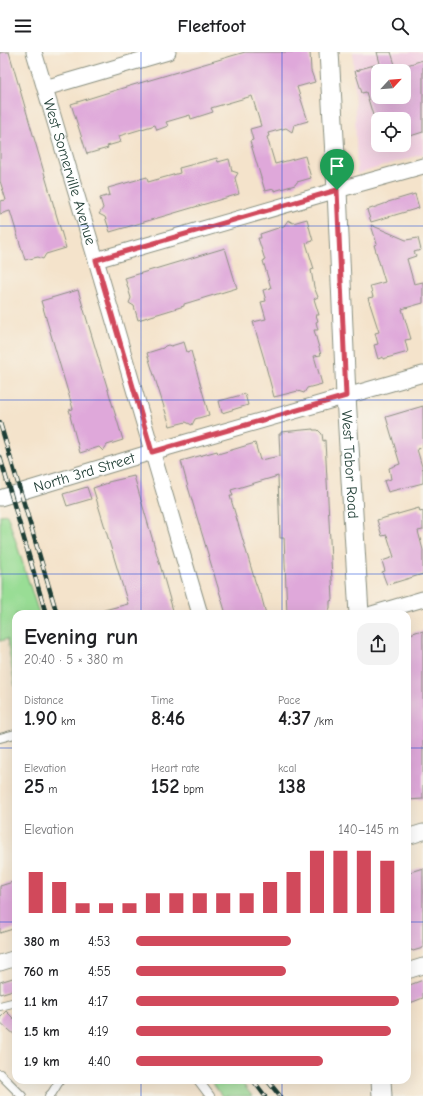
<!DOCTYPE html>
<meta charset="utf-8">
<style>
body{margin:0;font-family:"Comic Neue",sans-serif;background:#f2f2f2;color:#202124;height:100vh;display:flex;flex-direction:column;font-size:15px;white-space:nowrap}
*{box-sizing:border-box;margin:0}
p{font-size:13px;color:#757577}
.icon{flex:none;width:22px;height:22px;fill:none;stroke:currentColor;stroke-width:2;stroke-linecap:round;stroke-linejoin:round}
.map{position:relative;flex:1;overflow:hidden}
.side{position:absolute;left:12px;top:558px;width:399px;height:474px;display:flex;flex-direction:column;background:#fff;border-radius:12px;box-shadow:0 4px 16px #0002}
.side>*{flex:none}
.needle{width:26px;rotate:64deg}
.buttons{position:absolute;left:371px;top:12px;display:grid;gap:8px}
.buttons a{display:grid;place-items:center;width:40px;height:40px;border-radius:8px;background:#fff;box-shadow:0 4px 16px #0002;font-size:20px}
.pin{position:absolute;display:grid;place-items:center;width:34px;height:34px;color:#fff;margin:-41px -17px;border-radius:50% 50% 50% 0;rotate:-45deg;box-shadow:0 0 4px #0007}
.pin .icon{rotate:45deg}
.round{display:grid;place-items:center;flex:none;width:42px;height:42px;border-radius:12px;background:#f2f2f2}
.summary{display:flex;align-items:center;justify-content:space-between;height:68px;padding:0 12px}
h1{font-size:22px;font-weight:600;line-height:30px}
.stats{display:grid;grid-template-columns:repeat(3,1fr);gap:6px;height:68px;padding:4px 12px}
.stats div{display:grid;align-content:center}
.stats b{font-size:20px;font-weight:600}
.stats small{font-size:11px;font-weight:400}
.stats p{font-size:11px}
.chart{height:112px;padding:8px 12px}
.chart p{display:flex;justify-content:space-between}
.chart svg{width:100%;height:72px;margin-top:4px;stroke:#d1495b;stroke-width:6}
ul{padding:0 12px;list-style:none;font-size:13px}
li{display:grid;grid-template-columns:64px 48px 1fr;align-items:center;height:30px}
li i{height:10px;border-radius:5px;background:#d1495b}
header{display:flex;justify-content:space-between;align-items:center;height:52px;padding:0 12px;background:#fff;font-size:18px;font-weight:600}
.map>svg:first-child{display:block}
.built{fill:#f2d0e2;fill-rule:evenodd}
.green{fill:#99dd95;stroke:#5c8d64}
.building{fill:#dfa8da}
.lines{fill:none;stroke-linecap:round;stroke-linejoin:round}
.service-casing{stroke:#8a9080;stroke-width:10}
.minor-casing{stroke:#8a9080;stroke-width:17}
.tertiary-casing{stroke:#8a9080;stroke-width:21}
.service{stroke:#fff;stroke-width:8}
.minor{stroke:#fff;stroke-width:15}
.tertiary{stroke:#fff;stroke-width:19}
.rail-casing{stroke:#1f3d34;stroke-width:4.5}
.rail{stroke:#f7f3e8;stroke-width:3;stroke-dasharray:9;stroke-linecap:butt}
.route-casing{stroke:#fff;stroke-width:8}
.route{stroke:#d1495b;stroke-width:5}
.grid{fill:none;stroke:#1d4ed8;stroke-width:1;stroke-opacity:0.55}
.labels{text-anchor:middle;stroke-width:3;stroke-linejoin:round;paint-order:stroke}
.street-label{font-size:15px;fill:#1f3d34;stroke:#f7f3e8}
</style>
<header><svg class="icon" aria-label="menu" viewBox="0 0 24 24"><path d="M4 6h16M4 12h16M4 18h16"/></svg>Fleetfoot<svg class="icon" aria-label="search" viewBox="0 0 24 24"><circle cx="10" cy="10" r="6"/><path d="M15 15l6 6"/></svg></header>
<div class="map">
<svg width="423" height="1044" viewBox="0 0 423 1044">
<rect width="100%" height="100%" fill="#f7f3e8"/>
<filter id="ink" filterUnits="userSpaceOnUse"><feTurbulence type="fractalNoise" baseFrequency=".025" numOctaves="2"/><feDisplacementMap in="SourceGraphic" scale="8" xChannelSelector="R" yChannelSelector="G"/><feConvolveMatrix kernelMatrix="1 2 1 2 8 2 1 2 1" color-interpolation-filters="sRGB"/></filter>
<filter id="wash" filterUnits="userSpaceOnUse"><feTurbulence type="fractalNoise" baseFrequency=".012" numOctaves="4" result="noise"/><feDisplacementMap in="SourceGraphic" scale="16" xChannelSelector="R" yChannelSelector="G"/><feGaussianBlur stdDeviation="0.9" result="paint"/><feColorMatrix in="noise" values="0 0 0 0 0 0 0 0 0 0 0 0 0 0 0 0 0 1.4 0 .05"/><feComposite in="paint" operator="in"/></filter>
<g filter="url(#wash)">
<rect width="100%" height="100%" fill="#f4e3cb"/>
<path class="built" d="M353,0H423V102L357,122ZM378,19H404V45H378ZM378,67H404V93H378Z"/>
<g class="green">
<path d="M7,462L39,562H16V641L7,587L0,589V463Z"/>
<path d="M210,1028H240L252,1044H222Z"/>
</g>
<g id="blocks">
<g class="building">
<path d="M0,0H9L66,196L46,202L43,207L38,205L25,208L10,159L0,162V149L6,148L0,129Z"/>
<path d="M245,0H310L311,19L315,30L297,35L308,69L294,73L292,80L286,76L268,81L269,84L267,85L275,112L305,104L311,126L297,130L295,133L274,139V137L265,139L250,89L253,88L250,77L261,74L252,44L211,56L213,60L191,67L190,63L166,70L168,74L157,78L155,73L119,84L121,90L107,94L108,96L87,102L71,52L116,38Z"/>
<path d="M377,0H391L397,19H382Z"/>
<path d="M423,8V80L404,86V67H378V69L375,70L366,40L362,41L355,19L360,18V17L378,12V45H404V14Z"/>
<path d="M217,106L218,110L229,107L232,119L238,121L235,126L239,142L110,180L105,165L99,162L103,156L100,146L110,143L108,136L147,125L148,130L180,121L179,116Z"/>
<path d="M415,142L419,156L371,170L367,158L387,151L388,150Z"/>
<path d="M307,167L313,189L306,191L314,217L311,218L314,235L318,245L314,247L319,263H316L318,269L316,270L318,278H314L321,303L314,304L322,332L307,336L304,341L298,339L274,345L264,307L253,270L266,267L261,250L266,249L263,238L271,236L263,209L265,208L258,186H261L260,182L284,174L288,168L293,171Z"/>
<path d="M371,173L406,188L418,186L421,198L414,200L416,204L407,207L414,232L423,230V251L402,257L411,287L405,288L408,300L383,307V305L378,307L374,293L378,292L375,281L379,280L368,246L373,245L370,234L385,230L374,193L377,192Z"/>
<path d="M225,196L237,236L184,252V254L138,268L134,254L129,251L131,246L125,226Z"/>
<path d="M78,238L123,388L107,393L103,399L99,395L80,401L70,364H71L69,358L73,357L41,249Z"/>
<path d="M184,290L187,300L191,299L209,363L195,367L192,373L186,370L170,374L147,301L163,296L165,294L168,293L171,294Z"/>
<path d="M245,342L248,353L222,361L219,349Z"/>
<path d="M423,354V395L417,397L423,418V431L388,440L384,429L391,427L389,416L400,412L386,365Z"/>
<path d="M313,377V378H318L322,382L323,389L325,388L333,548L330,549V556L327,561L320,562H287L284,486H280L278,424L231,438L233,444H230L255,529L260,543H261L266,562H226L188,435L181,409L217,399L218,402L255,391L260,408L280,404L279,382H281V380Z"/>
<path d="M134,424L165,530L174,562H105L104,558L128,552L93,436L108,431V430Z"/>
<path d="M87,435L91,447L67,454L63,442Z"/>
<path d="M419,456L420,460L423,459V478L418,479L423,498V522L387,533L382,520L385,519L382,509L394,505L387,483L382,484L377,468Z"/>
<path d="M419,579L420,580L423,579V747L407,748V583Z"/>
<path d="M423,816V896L413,899L412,898L407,899V821Z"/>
<path d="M16,829V876L0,881V834Z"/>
<path d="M16,925V937L0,942V930Z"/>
<path d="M423,928V946L410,951L407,941V934Z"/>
<path d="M6,959L16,969V984L0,970V965Z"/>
</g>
</g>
</g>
<g filter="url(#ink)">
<use href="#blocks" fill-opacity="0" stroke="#8a9080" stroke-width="1"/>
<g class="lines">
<defs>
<g id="service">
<path d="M0,686L15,682"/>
<path d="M0,954L16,950"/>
<path d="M0,1022L22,1044"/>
<path d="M198,1028L210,1044"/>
<path d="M49,1044L52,1041L60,1028"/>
</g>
<g id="minor">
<path id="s1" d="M34,0L96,208L200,562"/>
<path d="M45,36L168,0"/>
<path d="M96,208L337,138L423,114"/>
<path id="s2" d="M0,446L152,400L423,322"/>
<path d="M372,562L423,547"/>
<path d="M407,785L423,780"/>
<path d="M0,911L16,906"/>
<path d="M407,919L423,914"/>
</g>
<g id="tertiary">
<path id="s3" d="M329,0L337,138L346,344L359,562"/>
<path d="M381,1028L382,1044"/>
</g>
</defs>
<use href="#service" class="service-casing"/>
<use href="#minor" class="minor-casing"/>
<use href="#tertiary" class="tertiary-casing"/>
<use href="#service" class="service"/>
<use href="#minor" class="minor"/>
<use href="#tertiary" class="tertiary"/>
<defs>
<g id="rail">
<path d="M0,371L57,562"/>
<path d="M0,405L46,562"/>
<path d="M253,1028L265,1044"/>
<path d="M267,1028L280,1044"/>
</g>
</defs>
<use href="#rail" class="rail-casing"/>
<use href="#rail" class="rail"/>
</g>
</g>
<g class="lines" filter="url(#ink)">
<defs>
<path id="route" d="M337,138L346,344L152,400L96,208Z"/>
</defs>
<use href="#route" class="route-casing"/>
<use href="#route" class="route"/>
</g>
<path class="grid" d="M141,0V562M282,0V562M0,174H423M0,348H423M0,522H423M0,696H16M407,696H423M0,870H16M407,870H423M141,1028V1044M282,1028V1044"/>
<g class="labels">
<g class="street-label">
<text dy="5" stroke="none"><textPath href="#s1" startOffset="125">West Somerville Avenue</textPath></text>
<text dy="5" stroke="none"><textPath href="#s3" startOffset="413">West Tabor Road</textPath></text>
<text dy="5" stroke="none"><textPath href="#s2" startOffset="88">North 3rd Street</textPath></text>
</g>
</g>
</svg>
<div class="buttons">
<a><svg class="needle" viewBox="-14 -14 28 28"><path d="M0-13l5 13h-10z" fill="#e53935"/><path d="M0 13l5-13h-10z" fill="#757577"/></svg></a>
<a><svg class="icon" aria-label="locate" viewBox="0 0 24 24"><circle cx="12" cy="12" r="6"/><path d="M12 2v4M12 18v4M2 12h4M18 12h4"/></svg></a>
</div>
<div class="pin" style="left:337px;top:138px;background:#1e9e55"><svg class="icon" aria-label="arrive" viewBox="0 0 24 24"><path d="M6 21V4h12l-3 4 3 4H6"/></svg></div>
<section class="side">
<div class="summary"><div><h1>Evening run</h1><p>20:40 · 5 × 380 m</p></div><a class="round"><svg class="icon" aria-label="share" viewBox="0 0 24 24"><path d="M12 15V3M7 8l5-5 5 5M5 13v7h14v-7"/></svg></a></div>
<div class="stats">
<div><p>Distance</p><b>1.90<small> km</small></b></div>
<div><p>Time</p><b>8:46</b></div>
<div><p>Pace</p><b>4:37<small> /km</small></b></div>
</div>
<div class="stats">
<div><p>Elevation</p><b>25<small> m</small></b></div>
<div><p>Heart rate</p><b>152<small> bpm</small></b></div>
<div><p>kcal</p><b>138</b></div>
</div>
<div class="chart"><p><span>Elevation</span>140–145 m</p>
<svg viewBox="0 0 160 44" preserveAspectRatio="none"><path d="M5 44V19M15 44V25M25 44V38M35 44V38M45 44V38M55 44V32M65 44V32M75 44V32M85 44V32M95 44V32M105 44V25M115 44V19M125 44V6M135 44V6M145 44V6M155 44V12"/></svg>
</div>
<ul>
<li><b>380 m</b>4:53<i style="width:59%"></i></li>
<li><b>760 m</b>4:55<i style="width:57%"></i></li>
<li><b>1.1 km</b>4:17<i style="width:100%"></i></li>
<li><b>1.5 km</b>4:19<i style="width:97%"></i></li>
<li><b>1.9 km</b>4:40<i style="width:71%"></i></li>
</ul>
</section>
</div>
